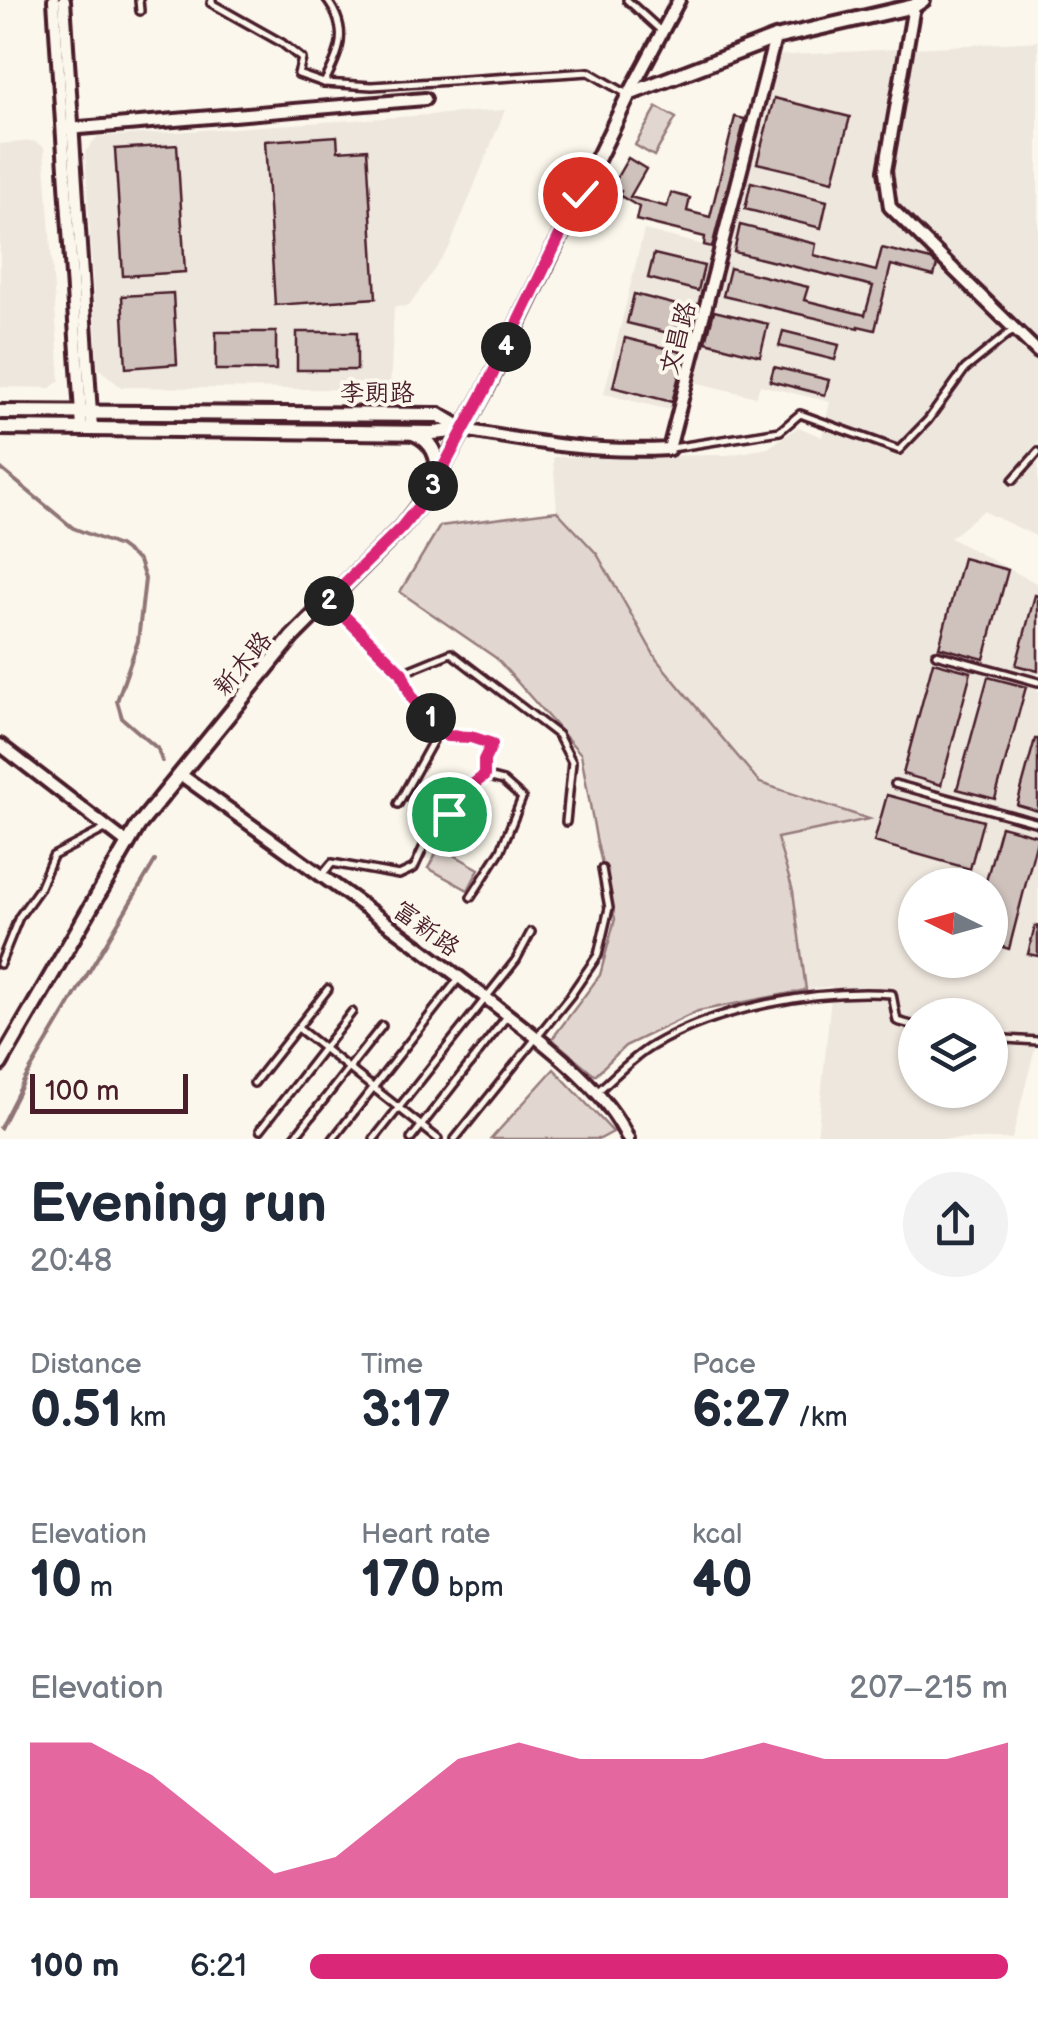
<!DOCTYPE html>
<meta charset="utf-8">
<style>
body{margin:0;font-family:"Balsamiq Sans","LXGW WenKai TC",sans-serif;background:#f2f2f3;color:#1f2937;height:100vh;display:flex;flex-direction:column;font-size:38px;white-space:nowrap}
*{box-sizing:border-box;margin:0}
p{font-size:32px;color:#747a83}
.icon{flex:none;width:55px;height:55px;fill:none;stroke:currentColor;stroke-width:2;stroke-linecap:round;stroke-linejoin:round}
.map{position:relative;height:1139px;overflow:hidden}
.panel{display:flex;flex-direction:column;background:#fff;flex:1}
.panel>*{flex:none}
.needle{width:65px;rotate:275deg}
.controls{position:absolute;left:898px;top:868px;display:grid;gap:20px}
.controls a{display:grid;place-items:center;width:110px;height:110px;border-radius:50%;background:#fff;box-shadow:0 2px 8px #0004;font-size:50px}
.scale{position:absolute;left:30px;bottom:25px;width:158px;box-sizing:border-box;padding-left:10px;border:5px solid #4a1f2b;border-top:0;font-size:28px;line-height:35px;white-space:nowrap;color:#4a1f2b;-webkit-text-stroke:8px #fbf7ec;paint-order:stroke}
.pin{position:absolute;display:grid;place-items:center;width:85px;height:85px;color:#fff;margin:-42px;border:5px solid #fff;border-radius:50%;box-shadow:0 2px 10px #0007}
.km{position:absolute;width:50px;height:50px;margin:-25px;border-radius:50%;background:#222;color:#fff;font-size:28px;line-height:50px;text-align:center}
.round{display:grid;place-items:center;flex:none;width:105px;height:105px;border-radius:52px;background:#f2f2f3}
.headline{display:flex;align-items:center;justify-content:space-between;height:170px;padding:0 30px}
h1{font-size:55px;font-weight:700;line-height:75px}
.figures{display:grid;grid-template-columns:repeat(3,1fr);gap:15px;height:170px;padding:10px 30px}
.figures div{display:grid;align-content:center}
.figures b{font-size:50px;font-weight:700}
.figures small{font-size:28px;font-weight:400}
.figures p{font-size:28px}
.chart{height:280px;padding:20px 30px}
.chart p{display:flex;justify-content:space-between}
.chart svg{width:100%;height:180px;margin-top:10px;fill:#db2777;opacity:.7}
ul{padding:0 30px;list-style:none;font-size:32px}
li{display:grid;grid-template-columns:160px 120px 1fr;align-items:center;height:75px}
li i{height:25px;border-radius:12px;background:#db2777}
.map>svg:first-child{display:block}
.built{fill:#eee7de;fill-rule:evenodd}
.green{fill:#e2d7d0;stroke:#967b7e;stroke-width:2.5}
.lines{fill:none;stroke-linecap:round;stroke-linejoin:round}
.stream{stroke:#907477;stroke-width:4}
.building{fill:#cfc2bc;stroke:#4a1f2b;stroke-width:2.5}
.service-casing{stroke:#4a1f2b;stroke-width:12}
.minor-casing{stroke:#4a1f2b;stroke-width:18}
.tertiary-casing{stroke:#4a1f2b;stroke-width:20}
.service{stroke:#fbf7ec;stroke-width:5}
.minor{stroke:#fbf7ec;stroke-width:10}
.tertiary{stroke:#fbf7ec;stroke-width:12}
.route-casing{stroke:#fff;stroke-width:20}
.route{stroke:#db2777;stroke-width:12}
.labels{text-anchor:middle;stroke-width:8;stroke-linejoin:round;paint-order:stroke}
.street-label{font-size:25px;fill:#4a1f2b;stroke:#fbf7ec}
</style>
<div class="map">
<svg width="1038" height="1139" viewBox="0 0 1038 1139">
<rect width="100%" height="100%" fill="#fbf7ec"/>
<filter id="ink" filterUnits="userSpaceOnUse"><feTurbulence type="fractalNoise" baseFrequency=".01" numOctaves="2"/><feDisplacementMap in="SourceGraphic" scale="20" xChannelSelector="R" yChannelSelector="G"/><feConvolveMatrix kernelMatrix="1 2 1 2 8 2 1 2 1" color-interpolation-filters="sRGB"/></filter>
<g filter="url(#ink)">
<g class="built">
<path d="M1038,41V537L983,511L950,538L1038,584V1036L1012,1139H817L832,986L806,990L793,891L777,837L867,818L760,783L657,660L597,554L557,511L553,457L728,455L768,448L798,427L822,437L830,402L760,385L756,397L694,382L774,56ZM915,885H990V960H915ZM915,1015H990V1090H915Z"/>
<path d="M505,110L449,248L409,306L394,307L390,390L121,387L98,368L85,152L97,137Z"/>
<path d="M33,141L44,147L60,380L50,388L0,387V144Z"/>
<path d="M644,230L715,248L674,411L604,394Z"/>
</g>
<g class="green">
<path d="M657,107L676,118L654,156L635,145Z"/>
<path d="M557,511L597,554L657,660L760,783L869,819L777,838L793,891L806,990L698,1011L625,1046L595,1075L552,1039L600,975L615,919L596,838L581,754L496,658L400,592L440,526Z"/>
<path d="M440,847L479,869L468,890L428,868Z"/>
<path d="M554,1069L613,1132L600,1139H491Z"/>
</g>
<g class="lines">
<g class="stream">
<path d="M0,468L73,528L119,546L139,561L145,579L138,641L117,701L122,718L158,749L162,761"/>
<path d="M0,1128L25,1079L155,861"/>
</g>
</g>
<g class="building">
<path d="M774,98L850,117L833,181L757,163Z"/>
<path d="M735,117L745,119L712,247L704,245L705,237L636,220L639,207L619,195L621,191L612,186L628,158L646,169L630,197L667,207L671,193L690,198L687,211L710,217Z"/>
<path d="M337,136L338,151L367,149L376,298L275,305L265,141Z"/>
<path d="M177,145L185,272L123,276L115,149Z"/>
<path d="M751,182L827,201L821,228L745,209Z"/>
<path d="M740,225L816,244L814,255L876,271L882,248L931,260L937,265L934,276L891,265L875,330L858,326V328L723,296L730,268L808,287L804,300L865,315L873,286L734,252Z"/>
<path d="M654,254L704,266L698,291L648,278Z"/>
<path d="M173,293L177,364L126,368L122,296Z"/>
<path d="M634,294L696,310L689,338L627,323Z"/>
<path d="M714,311L768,324L760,356L706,342Z"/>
<path d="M783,331L839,345L835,360L779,346Z"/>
<rect x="216" y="332" width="60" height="38"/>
<rect x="297" y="332" width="60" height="38"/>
<path d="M625,338L685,353L672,402L613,387Z"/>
<path d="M774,367L829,380L825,395L770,381Z"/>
<path d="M963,558L1008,570L984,659L939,647Z"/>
<path d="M1035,595L1038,596V671L1016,665Z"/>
<path d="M933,662L971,672L941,785L903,774Z"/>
<path d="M988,677L1026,687L995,799L957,789Z"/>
<path d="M1035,739H1038V811L1017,805Z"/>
<path d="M887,795L983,821L970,869L874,842Z"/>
<path d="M1001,826L1038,836L1009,949L990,943V885H985Z"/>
<path d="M1035,926H1038V956L1028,954Z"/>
</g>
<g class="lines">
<defs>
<g id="service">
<path d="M139,0L140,11"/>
<path d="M212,0L211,3L282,43L302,59L298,74L324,83L372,86L589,72L627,94"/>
<path d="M627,0L660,30"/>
<path d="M324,83C340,53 350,30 327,0"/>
<path d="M672,448L780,431L800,414L899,450L928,420L965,369L1013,330"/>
<path d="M1013,480L1038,452"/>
<path d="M330,602L402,673L451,653L558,735L572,762L566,822"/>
<path d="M936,654L1038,682"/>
<path d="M402,673L413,698L447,736L471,737L492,743L484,760V776L503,781L522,798L501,850L471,897"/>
<path d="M895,784L1038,823"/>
<path d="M398,804L440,728"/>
<path d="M322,875L332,863L399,875L414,868L425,844L467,789L484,776"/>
<path d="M0,964L19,917L39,889L53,856L107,828"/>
<path d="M298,1028L438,1139"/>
<path d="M990,1038L1038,1041"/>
<path d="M254,1083L328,989"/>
<path d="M598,1091C615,1076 632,1058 652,1046C717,1007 817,989 892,994L897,1021L915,1026"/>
<path d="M260,1130L352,1012"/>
<path d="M293,1139L382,1026"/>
<path d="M333,1139L460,977"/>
<path d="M374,1139L516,960L531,932"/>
<path d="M411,1139L508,1015"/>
<path d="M455,1139L570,996L598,955L609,908L602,869"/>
</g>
<g id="minor">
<path d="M54,0L82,429"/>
<path d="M64,0L92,429"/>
<path d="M914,6L885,171L890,207L1038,352"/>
<path d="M629,94L679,0"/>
<path d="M68,129L425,99"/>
<path d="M464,430C537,443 594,453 669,449L775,38"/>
<path d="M0,745L127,843"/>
<path d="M180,774C285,850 392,924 495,1005C540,1040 604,1086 628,1139"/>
</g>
<g id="tertiary">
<path d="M0,412L439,415L464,430"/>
<path d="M0,428L433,433L464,430"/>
<path d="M413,433C433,441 439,457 438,477"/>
<path d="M0,1064L138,826L292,637L402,527L429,492L485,391L629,94L775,38L914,6L923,0"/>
</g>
</defs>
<use href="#service" class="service-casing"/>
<use href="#minor" class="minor-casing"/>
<use href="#tertiary" class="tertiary-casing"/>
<use href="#service" class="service"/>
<use href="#minor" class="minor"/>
<use href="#tertiary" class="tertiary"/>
</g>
</g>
<g class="lines" filter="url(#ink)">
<defs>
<path id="route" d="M449,814L467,789L484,776V760L492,744L471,737L447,736L412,698L402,673L328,600L402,527L430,492L484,392L580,194"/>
</defs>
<use href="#route" class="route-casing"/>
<use href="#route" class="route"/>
</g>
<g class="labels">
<g class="street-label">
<text transform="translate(677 338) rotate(-75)" y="9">文昌路</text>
<text x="377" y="401">李朗路</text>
<text transform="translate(242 663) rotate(-50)" y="9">新木路</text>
<text transform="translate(427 928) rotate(36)" y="9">富新路</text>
</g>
</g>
</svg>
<div class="controls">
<a><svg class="needle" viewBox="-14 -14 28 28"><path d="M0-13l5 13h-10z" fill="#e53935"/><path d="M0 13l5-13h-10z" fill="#747a83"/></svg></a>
<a><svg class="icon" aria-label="layers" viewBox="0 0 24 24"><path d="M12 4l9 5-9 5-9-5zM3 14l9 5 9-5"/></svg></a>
</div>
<div class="scale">100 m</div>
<div class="pin" style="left:449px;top:814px;background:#1e9e55"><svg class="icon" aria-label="arrive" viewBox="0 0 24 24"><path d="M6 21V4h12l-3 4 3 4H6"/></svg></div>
<div class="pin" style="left:580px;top:194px;background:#d93025"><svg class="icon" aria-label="check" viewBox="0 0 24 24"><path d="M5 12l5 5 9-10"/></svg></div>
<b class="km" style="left:431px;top:718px">1</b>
<b class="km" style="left:329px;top:601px">2</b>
<b class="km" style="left:433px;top:486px">3</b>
<b class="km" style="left:506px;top:347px">4</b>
</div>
<section class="panel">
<div class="headline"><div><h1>Evening run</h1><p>20:48</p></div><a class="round"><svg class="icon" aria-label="share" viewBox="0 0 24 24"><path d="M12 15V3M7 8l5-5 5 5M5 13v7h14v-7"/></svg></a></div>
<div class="figures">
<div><p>Distance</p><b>0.51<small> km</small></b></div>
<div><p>Time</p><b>3:17</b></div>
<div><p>Pace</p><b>6:27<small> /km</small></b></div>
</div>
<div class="figures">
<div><p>Elevation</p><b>10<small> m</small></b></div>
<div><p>Heart rate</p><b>170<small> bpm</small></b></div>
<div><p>kcal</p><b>40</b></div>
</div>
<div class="chart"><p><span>Elevation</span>207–215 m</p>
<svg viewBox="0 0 160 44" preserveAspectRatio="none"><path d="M0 44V6L10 6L20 14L30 26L40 38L50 34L60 22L70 10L80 6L90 10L100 10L110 10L120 6L130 10L140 10L150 10L160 6V44z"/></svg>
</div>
<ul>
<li><b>100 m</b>6:21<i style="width:100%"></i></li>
</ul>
</section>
